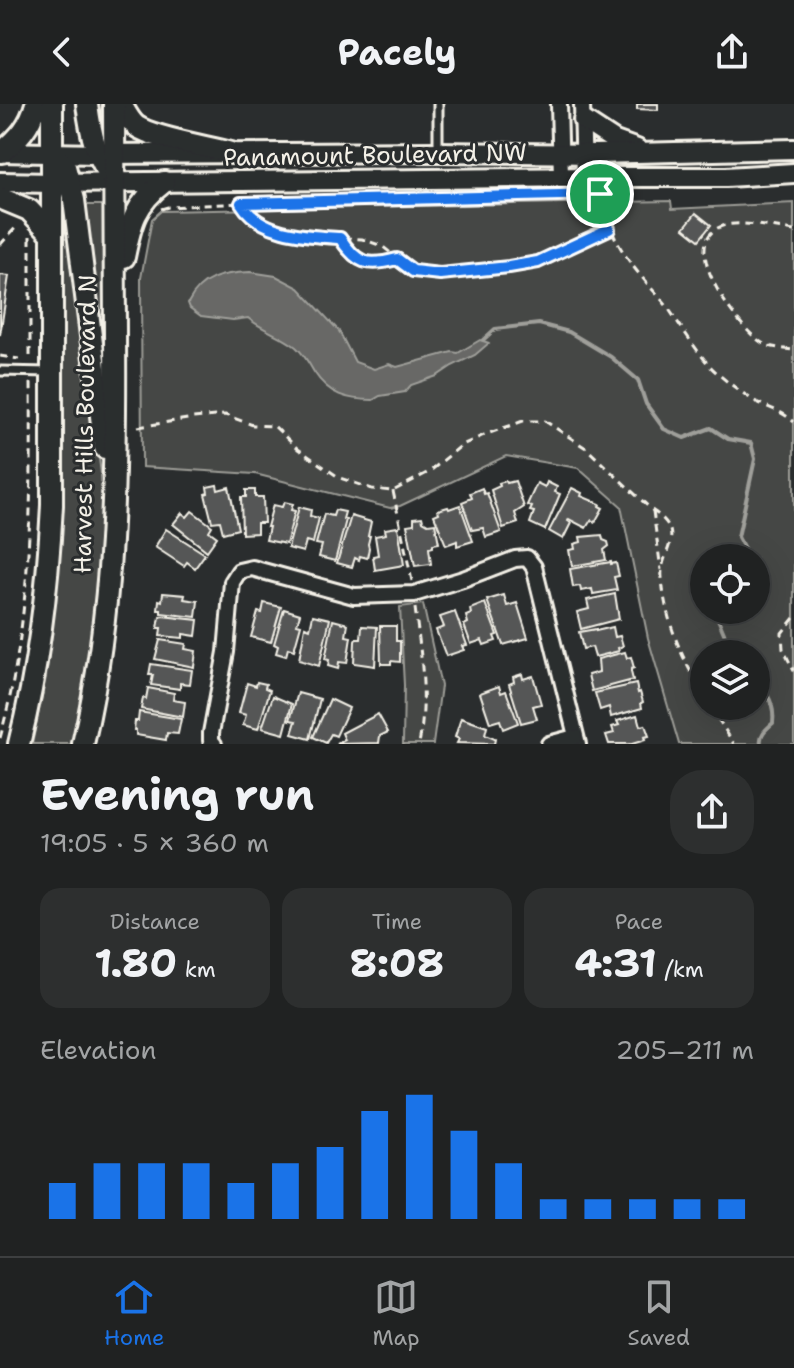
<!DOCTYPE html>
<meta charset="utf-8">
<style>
body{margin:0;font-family:"Shantell Sans",sans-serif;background:#2d2f2f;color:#f1f3f6;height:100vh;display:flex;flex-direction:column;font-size:30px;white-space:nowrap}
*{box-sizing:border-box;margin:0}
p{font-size:26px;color:#a2a4a5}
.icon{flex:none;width:44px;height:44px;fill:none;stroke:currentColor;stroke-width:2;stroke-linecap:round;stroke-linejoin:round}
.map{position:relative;height:640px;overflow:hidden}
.details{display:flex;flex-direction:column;background:#202222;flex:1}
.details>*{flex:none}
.tools{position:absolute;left:690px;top:440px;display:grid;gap:16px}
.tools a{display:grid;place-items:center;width:80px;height:80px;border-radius:50%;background:#202222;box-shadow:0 8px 32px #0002,0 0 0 2px #3d3f40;font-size:40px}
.pin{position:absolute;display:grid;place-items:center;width:68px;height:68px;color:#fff;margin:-34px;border:4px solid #fff;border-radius:50%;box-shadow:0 2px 8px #0007}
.round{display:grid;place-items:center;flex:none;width:84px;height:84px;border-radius:32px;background:#2d2f2f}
.summary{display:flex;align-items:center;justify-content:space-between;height:136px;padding:0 40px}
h1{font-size:44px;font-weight:700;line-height:60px}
.metrics{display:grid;grid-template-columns:repeat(3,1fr);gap:12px;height:136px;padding:8px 40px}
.metrics div{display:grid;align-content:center;border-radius:20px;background:#2d2f2f;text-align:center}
.metrics b{font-size:40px;font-weight:700}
.metrics small{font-size:22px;font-weight:400}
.metrics p{font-size:22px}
.chart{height:224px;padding:16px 40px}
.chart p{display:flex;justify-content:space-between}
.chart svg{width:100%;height:144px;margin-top:8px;stroke:#1a73e8;stroke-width:6}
header{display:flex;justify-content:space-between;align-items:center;height:104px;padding:0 40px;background:#202222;font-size:36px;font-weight:700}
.tabs{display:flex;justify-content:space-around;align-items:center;height:112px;border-top:2px solid #3d3f40;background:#202222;font-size:22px;color:#a2a4a5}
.tabs a{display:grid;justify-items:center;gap:4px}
.tabs .selected{color:#1a73e8}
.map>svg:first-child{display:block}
.green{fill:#444645;stroke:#9c9c96;stroke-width:2;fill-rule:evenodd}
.water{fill:#676866;stroke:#9f9f9a;stroke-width:2}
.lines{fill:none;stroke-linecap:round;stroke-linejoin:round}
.stream{stroke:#9f9f9a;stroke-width:4}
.building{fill:#555756;stroke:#f4f1e8;stroke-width:2}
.service-casing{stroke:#f4f1e8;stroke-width:13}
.minor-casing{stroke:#f4f1e8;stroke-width:20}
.tertiary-casing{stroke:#f4f1e8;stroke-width:24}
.secondary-casing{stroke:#f4f1e8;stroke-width:26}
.path{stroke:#f4f1e8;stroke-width:3;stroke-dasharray:8 6;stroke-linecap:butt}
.service{stroke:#2a2d2e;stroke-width:7}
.minor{stroke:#2a2d2e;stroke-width:14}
.tertiary{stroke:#2a2d2e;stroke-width:18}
.secondary{stroke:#2a2d2e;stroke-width:20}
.route-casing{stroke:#fff;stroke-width:16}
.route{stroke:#1a73e8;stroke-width:10}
.labels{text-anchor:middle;stroke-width:6;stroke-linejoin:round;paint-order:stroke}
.street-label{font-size:24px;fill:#f4f1e8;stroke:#2a2d2e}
</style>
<header><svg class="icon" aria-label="back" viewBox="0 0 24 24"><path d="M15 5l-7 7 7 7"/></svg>Pacely<svg class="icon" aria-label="share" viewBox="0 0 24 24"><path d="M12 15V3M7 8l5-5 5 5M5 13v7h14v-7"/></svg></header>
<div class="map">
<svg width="794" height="640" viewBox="0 0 794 640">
<rect width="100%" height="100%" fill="#2a2d2e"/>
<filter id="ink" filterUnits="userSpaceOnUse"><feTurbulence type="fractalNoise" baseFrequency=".0125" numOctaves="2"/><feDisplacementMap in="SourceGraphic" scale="16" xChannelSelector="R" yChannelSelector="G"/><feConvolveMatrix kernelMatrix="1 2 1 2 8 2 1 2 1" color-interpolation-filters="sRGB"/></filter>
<g filter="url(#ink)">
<g class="green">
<path d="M671,97L672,105L794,99V640H679L648,534L621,402L578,364L506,352L400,402L390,404L255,370L142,363L141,174L152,115L161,107ZM704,454H756V506H704ZM704,550H756V602H704Z"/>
<path d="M83,101H108L105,213L100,210Z"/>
<path d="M70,134L105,400L96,536L77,640H32L46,573L60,453L64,135Z"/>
<path d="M423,500L441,582L433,640H403L404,581L400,503Z"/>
</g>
<path class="water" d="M250,168L276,172L299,184L339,227L355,258L374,265L389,260L397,263L452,248L458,249L480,236L489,239L475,251L452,262L437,272L411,281L405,288L380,292L373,296C347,296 329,291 314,268C309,259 304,250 296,243C281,231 262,226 248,214L233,216L201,212L190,204L188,199C201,173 223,169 250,168Z"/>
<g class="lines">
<g class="stream">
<path d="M483,236L495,225L539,220L569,228L611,253L638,276L646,300L664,325L684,334L711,324L728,335L751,339L755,355L738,433L749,454"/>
<path d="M726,506L718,515L726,534L733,535L739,540L741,550"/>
<path d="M756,576C768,589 775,601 773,619C766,625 759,631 761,640"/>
</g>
</g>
<g class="building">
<path d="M637,0H658V6L637,5Z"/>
<path d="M696,109L711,121L699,136L684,124Z"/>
<path d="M0,171L9,172L0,231Z"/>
<path d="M506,377L507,379L515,377L524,403L515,409L518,419L503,424L491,386L500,382L499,379Z"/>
<path d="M547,378L557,383L555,388L560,390L545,426L530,419L534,408L530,407L532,403L527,401L537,379L545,383Z"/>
<path d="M217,381L218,386L229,383L238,425L223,429L220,417L212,418L205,390L208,389L207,383Z"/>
<path d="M482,384L484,390L487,389L501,428L486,433L483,424L472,426L462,398L472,394L470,389Z"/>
<path d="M572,384L582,389L581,392L600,400L599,402L603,404L595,418L591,416L586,424L569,415L568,417L571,419L563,435L549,427Z"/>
<path d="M246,386H255V393H263L264,419H257V429L242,430L241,393H246Z"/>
<path d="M284,398L293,400L291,406L295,407L286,440L266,436L269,423H267L273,401L282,403Z"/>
<path d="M460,401L473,437L457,442V437L446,441L434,411L439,409L438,406L448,403L449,405Z"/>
<path d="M299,403L311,406L310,412L319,414L313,439L306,437L303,448L288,444Z"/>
<path d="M335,406L345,408L343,415L346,416L335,457L319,453L322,441L316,440L324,410L333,412Z"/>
<path d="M192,407L212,422L209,427L217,433L207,447L173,420L182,409L187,413Z"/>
<path d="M351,412L371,418L368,432H370L368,440L369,444L367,454L360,452L359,456L355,454L352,463L337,459Z"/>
<path d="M422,413L423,417L428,420L435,419L439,439L433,440V443L429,444L431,460L415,462L407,421L414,420V414Z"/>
<path d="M398,423L404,461L375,466L373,452L378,451L375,432L386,430L385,425Z"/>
<path d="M166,425L205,450L195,464L187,458L184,462L155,443Z"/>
<path d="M602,431L603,436L608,438L609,442L604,446L606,456L572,462L569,446L575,445L574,440L581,438L580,433Z"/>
<path d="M611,458V460L616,459L619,472L614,473L617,486L593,490L592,485L581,487L580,482L573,483L570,465Z"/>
<path d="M163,489L185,491L184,495L198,497L196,513L161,509V506H158L159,496L162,497Z"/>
<path d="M615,490L619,515L581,525L577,508L589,505L587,496Z"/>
<path d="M504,491L507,502L517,499L528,534L503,541L487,496Z"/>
<path d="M264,499L281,503L271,538L251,533L258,508L262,509Z"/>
<path d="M485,499L497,531L494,532L496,537L484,541L482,536L471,540L464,521L468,519L466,512L471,510L470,505Z"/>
<path d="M284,505L300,510L297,520L301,521L294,546L288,544L286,552L276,549L278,542L274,540Z"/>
<path d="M455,508L467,541L462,542L464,546L446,552L436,526L444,523L440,513Z"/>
<path d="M313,511L330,515L319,562L299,556L305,523L310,525Z"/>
<path d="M162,512L198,516L196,532L183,530V534L160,532L161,524H158L160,513Z"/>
<path d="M333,516L348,520L346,532L351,533L347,559L339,558L338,565L328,562L329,556L325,555Z"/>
<path d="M362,522L377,523L375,562L354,559L355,537L356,535H361Z"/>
<path d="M380,522H396V537H400V558L391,557V560H381Z"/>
<path d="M613,523L615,533L620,532L623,542L618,544L619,547L595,553L592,543L583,545L579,528L596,525V527Z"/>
<path d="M160,536L186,540L185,545L196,547L194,563L155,555Z"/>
<path d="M625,548L627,554L631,553L634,564L631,565V568L633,576L592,587L588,571L599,568L598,555Z"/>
<path d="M151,560L192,566L190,580L180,579V585L151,581L153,571H149Z"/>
<path d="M522,570L523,575L533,572L541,600L533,602L537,615L521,619L509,580L514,578L513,573Z"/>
<path d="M257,578L266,580L265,584L270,586L258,625L243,621L246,611L239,609L247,579L256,582Z"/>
<path d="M636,580L638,589L640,588L643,598L641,599L642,604L611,613L609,603L600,606L595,589Z"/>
<path d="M499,582L501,589L506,587L518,619L503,625L500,616L490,619L480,589Z"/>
<path d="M148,584L174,589L173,596L185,598L183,613L141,605L143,594L146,595Z"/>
<path d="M298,589L320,595L310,635L292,630L296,617L290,616Z"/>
<path d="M273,592L292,600L284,630L262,624Z"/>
<path d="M330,595L349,604L336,632L331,630L326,639L313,633Z"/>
<path d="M139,608L181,615L178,630L167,629L166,636L136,631V626H134L135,617H138Z"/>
<path d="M378,610L388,628L380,632L379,639L337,640L345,636L342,629Z"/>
<path d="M637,611L640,622L645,621L649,632L644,633L645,636L632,640H609L606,631L614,629L612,623L619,621L617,617Z"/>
<path d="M461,614L487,623L485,631L495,635L494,640L457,639L459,635L455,633Z"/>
</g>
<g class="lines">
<defs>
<g id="service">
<path d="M438,46V0"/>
<path d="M0,267L50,268"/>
</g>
<g id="minor">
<path d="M559,0L561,73"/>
<path d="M582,0L584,73"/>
<path d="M214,640L211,637V629L226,548L232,478L239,467L252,464L354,492L414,490L463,475L515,455L527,454L534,463L578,640"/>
<path d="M549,640L575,633"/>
</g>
<g id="tertiary">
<path d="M583,16L615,37L637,45"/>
<path d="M0,48L97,50L438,48L596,50L794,45"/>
<path d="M0,78L53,79L599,73H726L794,69"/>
</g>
<g id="secondary">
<path d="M87,0C91,31 95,52 115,78"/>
<path d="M121,0C125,7 129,16 136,22C152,34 210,43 231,49"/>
<path d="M2,48C19,34 30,22 36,0"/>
<path d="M53,49L65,63L74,96L105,344"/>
<path d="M0,94L29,106L52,130"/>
<path d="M124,153C131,118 135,100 164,78"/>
<path d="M19,640C39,561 48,482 52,401V0"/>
<path d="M83,640C114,506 116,368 115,230C114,154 114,77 114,0"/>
</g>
</defs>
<use href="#service" class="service-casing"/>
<use href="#minor" class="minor-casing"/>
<use href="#tertiary" class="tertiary-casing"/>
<use href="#secondary" class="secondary-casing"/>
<g class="path">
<path d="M600,87C606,123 622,151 646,178C652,186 660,193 666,201C680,221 693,242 709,261C719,272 734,283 747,292C763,304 779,304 794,318"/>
<path d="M242,100L246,108L262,119L295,131L362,135L382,142L413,167L440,170L538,158L609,125"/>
<path d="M161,105L168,103L241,99L561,91"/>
<path d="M794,127C776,124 744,117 726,121C671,134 738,226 764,240C773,244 784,245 794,246"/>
<path d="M30,132V257"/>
<path d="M340,135C357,161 368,163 397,155"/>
<path d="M0,141L18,121"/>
<path d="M0,252L19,255"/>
<path d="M138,323L193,314L225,311L253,321L274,322L298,345L340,374L372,385L393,387L429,368L462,341L484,331L523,317H545L586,344L653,407C689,431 659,447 662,474C665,517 682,555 704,591"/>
<path d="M393,387L412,477"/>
<path d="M653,407L661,466"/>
<path d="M415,504C421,552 428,592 419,640"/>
<path d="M794,514L782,529L783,545L794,567"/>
<path d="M710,602L734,640"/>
<path d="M0,634C31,521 32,394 31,276"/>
</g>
<use href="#service" class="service"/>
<use href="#minor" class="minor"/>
<use href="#tertiary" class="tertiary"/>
<use href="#secondary" class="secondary"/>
</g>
</g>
<g class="lines" filter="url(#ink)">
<defs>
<path id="route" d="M600,90L609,125L538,158L509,163L440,170L413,167L397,155C367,163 357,160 340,134C307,132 260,131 241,99Z"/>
</defs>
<use href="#route" class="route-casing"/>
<use href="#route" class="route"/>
</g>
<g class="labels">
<g class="street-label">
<text transform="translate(375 51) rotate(-1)" y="8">Panamount Boulevard NW</text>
<text transform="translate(85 320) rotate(-89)" y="8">Harvest Hills Boulevard N</text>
</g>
</g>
</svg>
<div class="tools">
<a><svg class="icon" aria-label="locate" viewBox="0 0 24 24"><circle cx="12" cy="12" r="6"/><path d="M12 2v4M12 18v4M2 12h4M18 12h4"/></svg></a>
<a><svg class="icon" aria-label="layers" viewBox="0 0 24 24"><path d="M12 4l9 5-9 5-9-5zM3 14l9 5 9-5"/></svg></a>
</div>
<div class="pin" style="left:600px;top:90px;background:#1e9e55"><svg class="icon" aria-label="arrive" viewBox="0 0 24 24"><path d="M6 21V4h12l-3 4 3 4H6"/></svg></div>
</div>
<section class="details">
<div class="summary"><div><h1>Evening run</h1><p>19:05 · 5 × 360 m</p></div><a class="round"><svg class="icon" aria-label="share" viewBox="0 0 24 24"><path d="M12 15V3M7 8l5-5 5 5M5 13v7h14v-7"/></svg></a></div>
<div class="metrics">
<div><p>Distance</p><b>1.80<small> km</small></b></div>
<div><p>Time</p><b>8:08</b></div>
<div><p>Pace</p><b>4:31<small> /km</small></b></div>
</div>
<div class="chart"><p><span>Elevation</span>205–211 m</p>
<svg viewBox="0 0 160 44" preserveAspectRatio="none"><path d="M5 44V33M15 44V27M25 44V27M35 44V27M45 44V33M55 44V27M65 44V22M75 44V11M85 44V6M95 44V17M105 44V27M115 44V38M125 44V38M135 44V38M145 44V38M155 44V38"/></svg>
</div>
</section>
<nav class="tabs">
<a class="selected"><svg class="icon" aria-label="home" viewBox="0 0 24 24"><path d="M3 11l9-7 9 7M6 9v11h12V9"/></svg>Home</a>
<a><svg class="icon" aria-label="map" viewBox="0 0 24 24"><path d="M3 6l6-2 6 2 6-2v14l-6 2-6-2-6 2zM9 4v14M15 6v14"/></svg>Map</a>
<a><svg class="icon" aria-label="saved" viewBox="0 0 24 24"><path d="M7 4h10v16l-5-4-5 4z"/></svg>Saved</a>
</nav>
